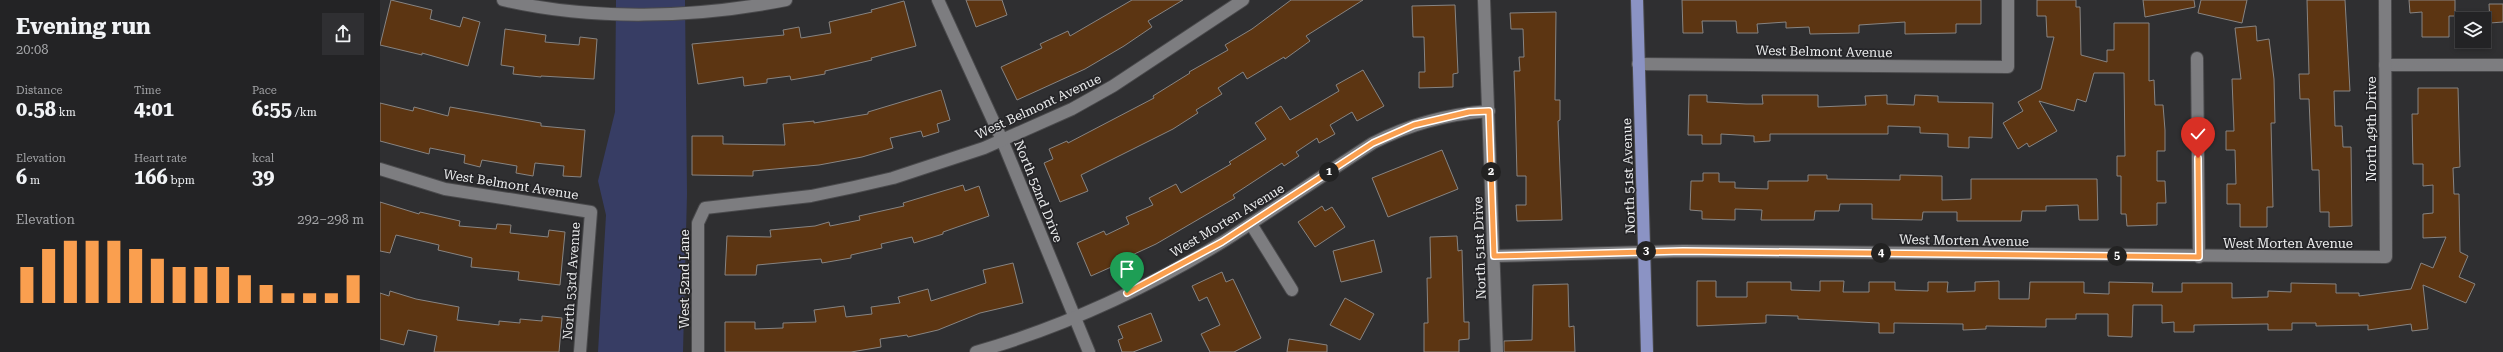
<!DOCTYPE html>
<meta charset="utf-8">
<style>
body{margin:0;font-family:"Roboto Serif",serif;background:#2f2f32;color:#f1f3f6;height:100vh;display:flex;flex-direction:column;font-size:15px;white-space:nowrap}
*{box-sizing:border-box;margin:0}
p{font-size:13px;color:#a3a4a7}
.icon{flex:none;width:22px;height:22px;fill:none;stroke:currentColor;stroke-width:2;stroke-linecap:round;stroke-linejoin:round}
.map{position:relative;flex:1;overflow:hidden}
.drawer{display:flex;flex-direction:column;background:#232325;width:380px}
.drawer>*{flex:none}
.tools{position:absolute;left:2075px;top:12px;display:grid;gap:8px}
.tools a{display:grid;place-items:center;width:36px;height:36px;border-radius:0px;background:#232325;box-shadow:0 2px 6px #0003,0 0 0 1px #404042;font-size:20px}
.pin{position:absolute;display:grid;place-items:center;width:34px;height:34px;color:#fff;margin:-41px -17px;border-radius:50% 50% 50% 0;rotate:-45deg;box-shadow:0 0 4px #0007}
.pin .icon{rotate:45deg}
.km{position:absolute;width:20px;height:20px;margin:-10px;border-radius:50%;background:#222;color:#fff;font-size:11px;line-height:20px;text-align:center}
.round{display:grid;place-items:center;flex:none;width:42px;height:42px;border-radius:0px;background:#2f2f32}
.headline{display:flex;align-items:center;justify-content:space-between;height:68px;padding:0 16px}
h1{font-size:22px;font-weight:700;line-height:30px}
.metrics{display:grid;grid-template-columns:repeat(3,1fr);gap:6px;height:68px;padding:4px 16px}
.metrics div{display:grid;align-content:center}
.metrics b{font-size:20px;font-weight:700}
.metrics small{font-size:11px;font-weight:400}
.metrics p{font-size:11px}
.chart{height:112px;padding:8px 16px}
.chart p{display:flex;justify-content:space-between}
.chart svg{width:100%;height:72px;margin-top:4px;stroke:#fa9f4f;stroke-width:6}
main{display:flex;flex:1;min-height:0}
.map>svg:first-child{display:block}
.green{fill:#373d64}
.building{fill:#5c3512;stroke:#878482}
.lines{fill:none;stroke-linecap:round;stroke-linejoin:round}
.minor-casing{stroke:#4a4a4c;stroke-width:14}
.major-casing{stroke:#4a4a4c;stroke-width:14}
.minor{stroke:#7d7d80;stroke-width:12}
.major{stroke:#8b93c4;stroke-width:12}
.route-casing{stroke:#fff;stroke-width:8}
.route{stroke:#fa9f4f;stroke-width:5}
.labels{text-anchor:middle;stroke-width:3.5;stroke-linejoin:round;paint-order:stroke}
.street-label{font-size:13px;fill:#ecedee;stroke:#252528}
</style>
<main>
<section class="drawer">
<div class="headline"><div><h1>Evening run</h1><p>20:08</p></div><a class="round"><svg class="icon" aria-label="share" viewBox="0 0 24 24"><path d="M12 15V3M7 8l5-5 5 5M5 13v7h14v-7"/></svg></a></div>
<div class="metrics">
<div><p>Distance</p><b>0.58<small> km</small></b></div>
<div><p>Time</p><b>4:01</b></div>
<div><p>Pace</p><b>6:55<small> /km</small></b></div>
</div>
<div class="metrics">
<div><p>Elevation</p><b>6<small> m</small></b></div>
<div><p>Heart rate</p><b>166<small> bpm</small></b></div>
<div><p>kcal</p><b>39</b></div>
</div>
<div class="chart"><p><span>Elevation</span>292–298 m</p>
<svg viewBox="0 0 160 44" preserveAspectRatio="none"><path d="M5 44V22M15 44V11M25 44V6M35 44V6M45 44V6M55 44V11M65 44V17M75 44V22M85 44V22M95 44V22M105 44V27M115 44V33M125 44V38M135 44V38M145 44V38M155 44V27"/></svg>
</div>
</section>
<div class="map">
<svg width="2123" height="352" viewBox="0 0 2123 352">
<rect width="100%" height="100%" fill="#2f2f31"/>
<path class="green" d="M236,0H305L307,194L303,352H218L226,215L218,181L235,112Z"/>
<g class="building">
<path d="M11,0L52,10L50,19L80,27L83,17L100,22L88,66L42,53V55L0,45Z"/>
<path d="M586,0H622L627,15L596,27Z"/>
<path d="M752,0H803L768,21L772,27L744,46L705,69L637,100L621,67L662,48L660,44L688,31L690,36Z"/>
<path d="M911,0H983L926,36L930,41L905,59L904,57L867,79L863,72L838,88L842,94L816,110L818,113L793,129L701,175L708,191L680,202L664,163L673,159L669,149L687,141L688,143L774,98L773,96L810,73L809,72L848,50L845,45L872,29Z"/>
<path d="M1302,0H1601V24H1576V33L1525,34V22L1479,25V33L1430,34L1429,27L1406,28V22L1377,24L1378,33H1357L1356,21H1322L1323,33H1303Z"/>
<path d="M1657,0H1696V7H1700L1701,55L1727,62V50H1734V23H1769V81L1774,80L1775,105H1783L1785,130V151H1777V181H1785L1786,203H1777V225L1747,226L1746,214H1741V176H1737V156H1745L1744,73H1714L1706,102L1697,99L1694,111L1659,101L1677,131L1649,147L1647,143L1638,149L1623,123L1643,111L1638,102L1661,89L1674,37H1667L1666,16H1657Z"/>
<path d="M1763,0H1814L1815,7L1765,17Z"/>
<path d="M1821,0H1867L1862,23L1818,13Z"/>
<path d="M1927,0H1965L1970,91H1954L1955,126H1962L1963,147H1971L1972,226L1949,227V212H1940L1939,170H1932L1929,99H1920L1919,74H1929Z"/>
<path d="M2029,0H2075V16H2069V37H2042V12L2030,13Z"/>
<path d="M524,1L536,46L491,58L492,60L445,71V74L411,80L410,76L387,79V83L364,86L363,77L318,84L312,44L404,35L403,30L419,27L421,38L451,33L449,22L492,12L491,10Z"/>
<path d="M2109,4H2123V22L2110,23Z"/>
<path d="M1075,5L1078,73L1073,74V87L1039,88V72H1045L1044,37H1033L1032,6Z"/>
<path d="M1176,12L1175,100H1180V120L1178,121L1182,220L1137,221L1136,205H1146V176H1137L1135,98L1134,71H1140L1139,57H1144L1143,29H1131L1130,13Z"/>
<path d="M1876,26L1877,41L1889,39L1894,79L1895,123H1891L1893,207H1887V227H1860V204H1847V184H1856L1855,150H1846V131H1854L1852,79H1861L1855,28Z"/>
<path d="M125,29L166,35L165,42L199,45L200,37L217,39L214,79L161,76V77L133,74L134,67L121,65Z"/>
<path d="M983,70L1004,106L977,121L972,112L950,125L955,134L939,143L937,138L916,152L919,156L904,166L902,163L853,195L855,198L776,244L737,262L738,264L711,276L697,243L724,231L726,235L749,224L746,217L773,205L769,198L796,184L801,193L851,164L849,162L886,139L875,123L901,106L910,120L959,91L956,85Z"/>
<path d="M2038,88H2078L2080,167L2073,168L2074,194H2079L2080,252L2088,256L2079,277L2095,284L2086,303L2043,285L2048,329L2032,331L2031,324L1988,330V325L1936,326V323H1912V330H1888V324L1814,325V332H1794V322L1782,323V305H1753L1752,337L1728,336V314H1696V319H1666V327L1606,326V329L1583,330V324L1514,323V333H1499V323L1418,319V316L1386,315V323L1317,326V281H1336V297H1367V282H1411V290L1440,291V281H1464L1463,292H1489V282H1515V290L1548,291V282H1568L1567,292L1595,291V282L1619,281V299H1649L1650,282H1704V293L1729,294V282L1773,283L1772,292H1802V283H1852V298L1888,297V291L1911,292V283L1956,284V293H1979V296L2031,289L2041,263L2053,268L2066,237L2043,238V214L2053,213V185L2043,186V164H2033L2032,114H2038Z"/>
<path d="M561,90L570,120L557,124L559,132L543,137L541,131L510,138L513,148L482,157L439,165L373,171V176L312,175V136H343V144L405,145L403,124L434,121V123L488,114V112Z"/>
<path d="M1309,95H1327V102L1366,104H1383L1382,95H1438V107L1486,105L1485,96L1507,95V104L1534,105L1535,95L1558,96V102L1613,103L1612,138L1589,137V148L1568,147V134L1540,133V127L1508,126V134H1390V141L1374,142V136L1341,134V144H1322V135H1308Z"/>
<path d="M0,103L33,111L34,107L68,116L70,107L161,123V126L205,130L201,177L183,176L184,166L155,163L153,176L136,173L137,166L102,160L100,167L84,163L85,155L50,148L49,154L0,141Z"/>
<path d="M1062,150L1078,189L1008,217L992,178Z"/>
<path d="M1323,173H1339V182H1355V188L1388,189V181H1428V175H1447V179L1520,180V175L1562,176V200L1591,199V179H1717L1718,220H1699L1698,205L1666,206V211H1642L1641,221H1577V212H1543L1542,220L1492,219V204H1460L1459,211H1435L1434,220H1381L1382,210L1355,209V220L1322,219V211L1310,210L1311,181H1323Z"/>
<path d="M583,185L585,191L599,186L609,216L563,232V234L534,243L532,237L501,244L502,248L471,255V258L442,263L441,259L377,265L376,275H345L347,236L391,237L390,230L435,226L449,222L450,226L480,220L479,216L524,206L523,203Z"/>
<path d="M0,202L39,214L40,212L80,221L79,226L116,229L117,224L131,225L130,233L168,237L169,230L185,232L180,285L138,280L139,272L91,267L92,258L58,250L59,245L16,235L10,253L0,251Z"/>
<path d="M942,206L945,211L952,207L965,227L935,247L918,222Z"/>
<path d="M1077,236L1078,251L1082,250L1084,322H1089V339L1079,340V352H1044V323H1048L1047,278H1051L1050,237Z"/>
<path d="M994,240L1002,272L961,282L953,251Z"/>
<path d="M633,263L643,303L600,313L558,330L528,337L527,335L500,339L501,347L471,352H345V322H375V329L403,328V323L436,322L434,310L464,306L466,317L492,314L491,307L520,303L518,297L548,289L551,301L606,283L603,270Z"/>
<path d="M842,272L846,282L853,279L881,338L854,352H830L821,334L840,325L827,297L819,301L812,286Z"/>
<path d="M1188,284L1189,327L1194,326L1195,352H1124V341L1152,340L1153,285Z"/>
<path d="M10,291L36,299L79,307L77,320L119,325V321L140,323V319L162,321V316L182,318L179,352H54L57,336L28,330L24,345L0,339V293L9,296Z"/>
<path d="M965,298L994,314L980,340L950,325Z"/>
<path d="M771,313L782,341L753,352H742L738,340L743,338L738,326Z"/>
<path d="M909,339L947,345V352H907Z"/>
</g>
<g class="lines">
<defs>
<g id="minor">
<path d="M123,0C212,21 316,18 406,0"/>
<path d="M558,0L622,140L709,352"/>
<path d="M1104,0L1117,352"/>
<path d="M1817,58L1819,257"/>
<path d="M1258,64L1628,67V0"/>
<path d="M2005,65H2123"/>
<path d="M0,169L65,189L211,212L200,352"/>
<path d="M871,224L912,290"/>
<path d="M1114,256L1303,251L2006,257L2005,0"/>
<path d="M318,352V223L325,208L431,196L474,187L513,178L604,148L692,109L733,86L863,0"/>
<path d="M596,352C683,327 767,288 844,241C894,209 943,175 993,143C1030,124 1068,114 1109,111"/>
</g>
<path id="major" d="M1257,0L1267,352"/>
</defs>
<use href="#minor" class="minor-casing"/>
<use href="#major" class="major-casing"/>
<use href="#minor" class="minor"/>
<use href="#major" class="major"/>
</g>
<g class="lines">
<defs>
<path id="route" d="M747,293L842,242L993,143L1034,125L1089,112L1109,111L1114,256L1303,251L1819,257L1818,158"/>
</defs>
<use href="#route" class="route-casing"/>
<use href="#route" class="route"/>
</g>
<g class="labels">
<g class="street-label">
<text transform="translate(1444 51) rotate(1)" y="5">West Belmont Avenue</text>
<text transform="translate(658 106) rotate(-25)" y="5">West Belmont Avenue</text>
<text transform="translate(1991 129) rotate(-90)" y="5">North 49th Drive</text>
<text transform="translate(1248 176) rotate(-92)" y="5">North 51st Avenue</text>
<text transform="translate(131 184) rotate(9)" y="5">West Belmont Avenue</text>
<text transform="translate(659 191) rotate(68)" y="5">North 52nd Drive</text>
<text transform="translate(847 220) rotate(-31)" y="5">West Morten Avenue</text>
<text transform="translate(1584 240) rotate(1)" y="5">West Morten Avenue</text>
<text x="1908" y="248">West Morten Avenue</text>
<text transform="translate(1099 248) rotate(-92)" y="5">North 51st Drive</text>
<text transform="translate(304 279) rotate(-90)" y="5">West 52nd Lane</text>
<text transform="translate(191 281) rotate(-86)" y="5">North 53rd Avenue</text>
</g>
</g>
</svg>
<div class="tools">
<a><svg class="icon" aria-label="layers" viewBox="0 0 24 24"><path d="M12 4l9 5-9 5-9-5zM3 14l9 5 9-5"/></svg></a>
</div>
<div class="pin" style="left:747px;top:293px;background:#1e9e55"><svg class="icon" aria-label="arrive" viewBox="0 0 24 24"><path d="M6 21V4h12l-3 4 3 4H6"/></svg></div>
<div class="pin" style="left:1818px;top:158px;background:#d93025"><svg class="icon" aria-label="check" viewBox="0 0 24 24"><path d="M5 12l5 5 9-10"/></svg></div>
<b class="km" style="left:949px;top:172px">1</b>
<b class="km" style="left:1111px;top:172px">2</b>
<b class="km" style="left:1266px;top:251px">3</b>
<b class="km" style="left:1501px;top:253px">4</b>
<b class="km" style="left:1737px;top:256px">5</b>
</div>
</main>
